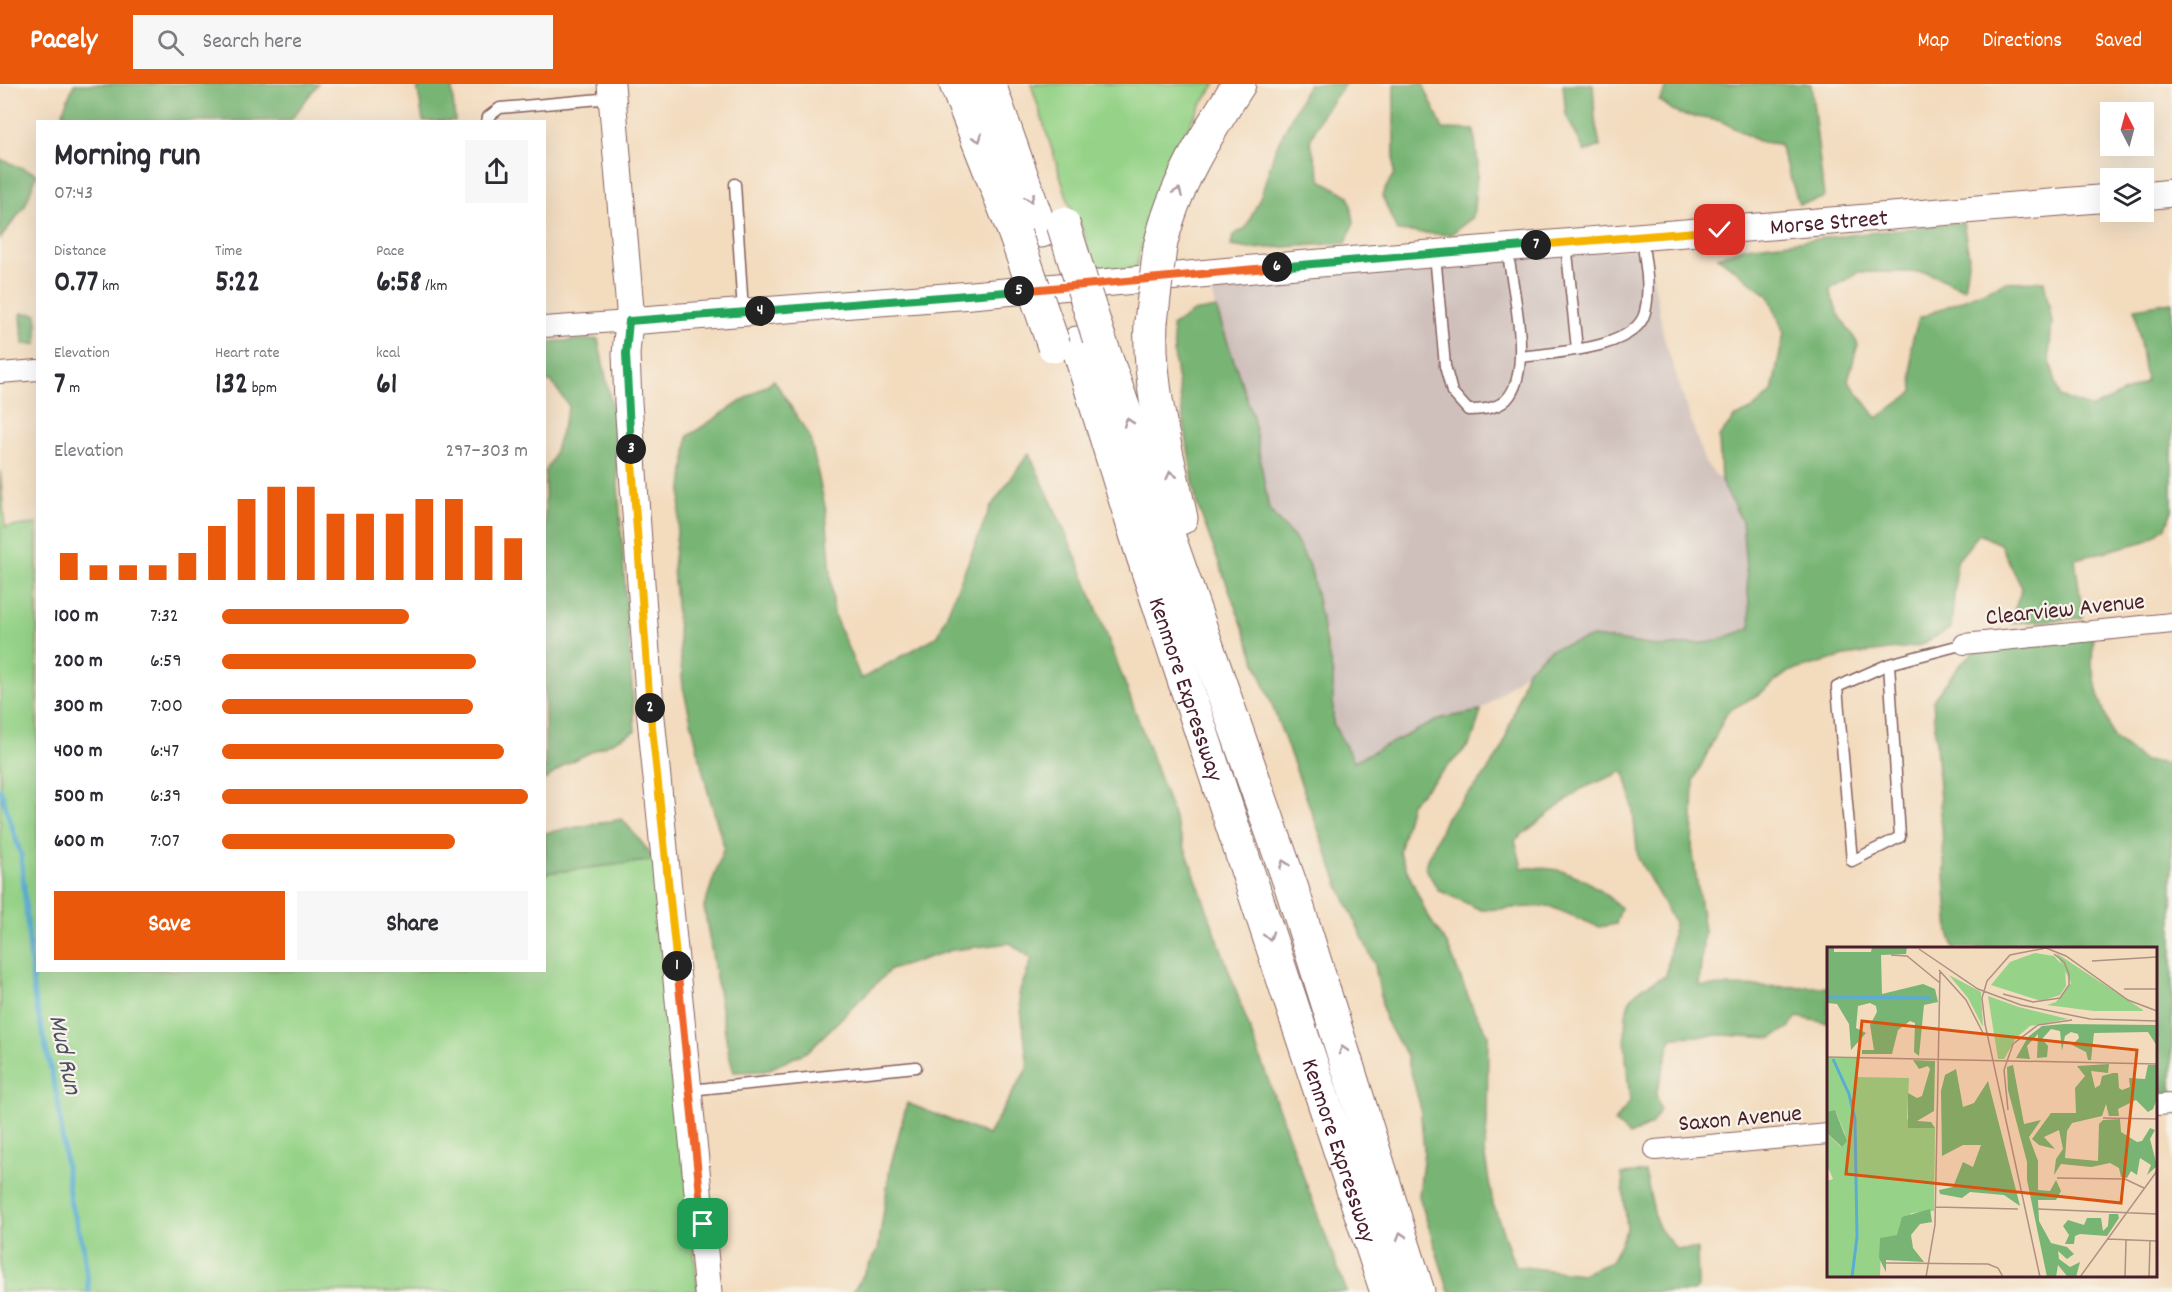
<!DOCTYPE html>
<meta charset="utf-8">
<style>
body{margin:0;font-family:Dekko,sans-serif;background:#f7f7f7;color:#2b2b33;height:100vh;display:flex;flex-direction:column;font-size:22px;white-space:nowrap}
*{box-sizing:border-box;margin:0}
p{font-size:20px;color:#7c7c81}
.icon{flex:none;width:33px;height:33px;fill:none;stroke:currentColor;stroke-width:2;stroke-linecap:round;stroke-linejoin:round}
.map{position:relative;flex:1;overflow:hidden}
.panel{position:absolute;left:36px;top:36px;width:510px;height:852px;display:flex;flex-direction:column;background:#fff;border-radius:0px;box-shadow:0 6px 24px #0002}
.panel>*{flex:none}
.needle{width:39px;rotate:354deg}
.controls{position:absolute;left:2100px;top:18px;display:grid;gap:12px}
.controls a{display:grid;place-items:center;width:54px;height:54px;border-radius:0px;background:#fff;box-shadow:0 6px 24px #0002;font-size:30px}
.pin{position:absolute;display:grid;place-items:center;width:51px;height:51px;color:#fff;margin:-26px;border-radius:12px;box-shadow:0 3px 9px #0006}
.km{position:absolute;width:30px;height:30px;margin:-15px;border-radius:50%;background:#222;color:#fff;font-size:16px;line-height:30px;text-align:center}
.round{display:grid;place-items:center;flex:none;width:63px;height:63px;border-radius:0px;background:#f7f7f7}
.overview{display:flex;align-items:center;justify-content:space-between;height:102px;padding:0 18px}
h1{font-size:33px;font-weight:700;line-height:45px}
.metrics{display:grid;grid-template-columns:repeat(3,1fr);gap:9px;height:102px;padding:6px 18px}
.metrics div{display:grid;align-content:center}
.metrics b{font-size:30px;font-weight:700}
.metrics small{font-size:16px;font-weight:400}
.metrics p{font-size:16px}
.chart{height:168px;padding:12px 18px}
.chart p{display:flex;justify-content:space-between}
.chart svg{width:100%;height:108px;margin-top:6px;stroke:#ea580c;stroke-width:6}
.primary-button{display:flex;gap:12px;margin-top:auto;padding:12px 18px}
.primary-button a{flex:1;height:69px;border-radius:0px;background:#ea580c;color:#fff;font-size:24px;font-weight:700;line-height:69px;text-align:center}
.primary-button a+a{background:#f7f7f7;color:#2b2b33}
ul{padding:0 18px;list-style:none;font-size:20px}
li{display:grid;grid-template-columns:96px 72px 1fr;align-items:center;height:45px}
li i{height:15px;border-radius:8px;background:#ea580c}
header{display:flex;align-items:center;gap:36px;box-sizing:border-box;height:84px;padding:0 30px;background:#ea580c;color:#fff}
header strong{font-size:28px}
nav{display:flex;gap:33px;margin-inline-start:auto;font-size:21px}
.search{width:420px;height:54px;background:#f7f7f7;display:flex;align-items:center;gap:15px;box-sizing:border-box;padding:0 21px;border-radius:0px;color:#7c7c81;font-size:22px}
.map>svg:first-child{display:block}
.industrial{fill:#cfc0bb}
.green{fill:#96d388;stroke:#70795a;stroke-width:1.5}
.forest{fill:#78b574;stroke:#616a50;stroke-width:1.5}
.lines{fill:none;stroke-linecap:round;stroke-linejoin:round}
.stream{stroke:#59add5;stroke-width:5}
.lane-casing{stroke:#85615e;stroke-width:13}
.street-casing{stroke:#85615e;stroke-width:22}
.secondary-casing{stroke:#85615e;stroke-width:29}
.highway-casing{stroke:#85615e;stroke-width:35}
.lane{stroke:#fff;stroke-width:10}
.street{stroke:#fff;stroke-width:20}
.secondary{stroke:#fff;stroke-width:27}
.highway{stroke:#fff;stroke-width:33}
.highway-bridge-casing{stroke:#85615e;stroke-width:35;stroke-linecap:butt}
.highway-bridge{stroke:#fff;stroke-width:33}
.oneway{stroke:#ae9aa0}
.split-1-casing{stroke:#fff;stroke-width:12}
.split-2-casing{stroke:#fff;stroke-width:12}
.split-3-casing{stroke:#fff;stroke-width:12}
.split-4-casing{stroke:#fff;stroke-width:12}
.split-5-casing{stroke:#fff;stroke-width:12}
.split-6-casing{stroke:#fff;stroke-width:12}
.split-7-casing{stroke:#fff;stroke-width:12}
.split-8-casing{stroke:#fff;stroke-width:12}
.split-1{stroke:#f0652b;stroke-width:8}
.split-2{stroke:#f5b400;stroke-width:8}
.split-3{stroke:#f5b400;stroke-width:8}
.split-4{stroke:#22a559;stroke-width:8}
.split-5{stroke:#22a559;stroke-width:8}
.split-6{stroke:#f0652b;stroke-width:8}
.split-7{stroke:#22a559;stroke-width:8}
.split-8{stroke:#f5b400;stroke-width:8}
.labels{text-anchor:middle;stroke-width:4.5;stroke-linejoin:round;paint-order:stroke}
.street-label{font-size:24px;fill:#4a1f2b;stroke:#f7f3e8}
.water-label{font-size:26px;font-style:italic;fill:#4f5166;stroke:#f7f3e8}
.inset-river{fill:none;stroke:#59add5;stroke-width:3}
.inset-road{fill:none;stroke:#af9083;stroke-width:1.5}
.view{fill:#d8530f;fill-opacity:0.15;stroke:#d8530f;stroke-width:3}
.inset-edge{fill:none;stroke:#4a1f2b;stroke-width:3}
</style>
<header>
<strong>Pacely</strong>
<div class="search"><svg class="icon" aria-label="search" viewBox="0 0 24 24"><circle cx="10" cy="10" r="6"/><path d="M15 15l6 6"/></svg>Search here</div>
<nav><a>Map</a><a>Directions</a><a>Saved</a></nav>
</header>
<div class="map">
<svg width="2172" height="1208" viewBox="0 0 2172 1208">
<rect width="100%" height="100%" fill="#f7f3e8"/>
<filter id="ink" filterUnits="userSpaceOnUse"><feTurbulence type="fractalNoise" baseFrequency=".0167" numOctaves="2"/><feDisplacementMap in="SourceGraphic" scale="12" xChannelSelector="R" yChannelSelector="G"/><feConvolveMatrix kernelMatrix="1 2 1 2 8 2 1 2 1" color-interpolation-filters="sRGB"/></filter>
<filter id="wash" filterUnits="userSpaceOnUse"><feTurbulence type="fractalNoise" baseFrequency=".008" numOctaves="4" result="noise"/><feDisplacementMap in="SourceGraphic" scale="24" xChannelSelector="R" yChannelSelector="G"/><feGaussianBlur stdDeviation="1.35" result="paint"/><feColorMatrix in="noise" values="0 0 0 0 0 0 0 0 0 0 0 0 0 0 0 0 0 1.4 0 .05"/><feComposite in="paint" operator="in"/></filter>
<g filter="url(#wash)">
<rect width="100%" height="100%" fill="#f3dbbe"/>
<path class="industrial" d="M1648,164L1664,254L1705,379L1721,397L1742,437L1751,544L1712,558L1663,563L1594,553L1551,565L1481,627L1442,634L1354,677L1333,640V592L1327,553L1296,456L1269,426L1253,333L1216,224L1210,196Z"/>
<g class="green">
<path d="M1031,0H1216C1182,40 1148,132 1136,184L1095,188L1080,138H1075Z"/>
<path d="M0,387L5,443L37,440L38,886H544L545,789L656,776L698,1208H0Z"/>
</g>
<g class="forest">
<path d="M74,0H318L290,37H65L63,27Z"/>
<path d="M417,0H467L452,5L455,37H423Z"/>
<path d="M1308,0H1345L1321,32L1310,57L1321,96L1349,112L1354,138L1346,159L1251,165L1231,162L1233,151L1246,144L1262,109L1275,66Z"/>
<path d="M1394,0H1423L1443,45L1474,46L1478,81L1473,133L1450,151L1397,147L1382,111L1394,89Z"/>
<path d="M1563,0H1593L1595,35L1600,62L1585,68L1566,31Z"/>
<path d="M1669,0H1811L1824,114L1799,120L1779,60L1760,58L1721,37L1679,30L1659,17Z"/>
<path d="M0,75L37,90L25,122L0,155Z"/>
<path d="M1963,138L1969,172L1964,205L1926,188H1858L1829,206L1838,229L1858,260L1848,296L1877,334L1913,308L1911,261L1919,234L2006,198L2044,197L2052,238L2049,273L2060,313L2092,324L2146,298L2135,224L2172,218V426L2166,443L2146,457L2075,475L2083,534L2010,539L2022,504L2000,460L1979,450L1957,477L1951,544L1918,562L1845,572L1788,588L1759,610L1728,627L1694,696L1692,763L1704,847L1699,902L1828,903V939L1797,933L1790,943L1772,954L1723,951L1672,953L1656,1010L1660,1025L1651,1041L1629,1051L1614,1038L1630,1018C1628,995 1621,938 1629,919C1634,905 1653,898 1666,892L1674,838L1638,774L1632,718L1624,687L1581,705L1515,756L1522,784C1569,782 1587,794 1621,824L1616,840L1599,843L1549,822L1481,826L1438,806L1425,783L1446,733L1482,695L1502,665L1527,586L1551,565L1594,553L1663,563L1712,558L1751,544L1742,437L1721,397L1719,353L1734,334L1751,326L1772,308L1784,249L1769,212L1718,173L1746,163Z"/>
<path d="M1216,224L1253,333L1269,426L1296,456L1311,486L1333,592V640L1354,677L1442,634L1481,627L1471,659L1411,719L1399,768L1427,831L1447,860L1474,927L1488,950L1487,1042L1484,1068L1493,1120L1515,1182L1582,1190L1611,1178L1627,1145L1622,1090L1645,1088L1657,1142L1676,1165H1697L1698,1204L1694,1208H1449L1419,1112L1424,1067L1420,1021L1406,970L1385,936L1375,881L1340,804L1196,417L1175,279L1172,242L1193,228Z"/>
<path d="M21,229L37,230V260H23Z"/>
<path d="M598,255L613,328L635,647L566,680L545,696V387L552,376L569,322L551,297L545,299V258Z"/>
<path d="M774,296L810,353L826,427L834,531L861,595L938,552L990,424L1029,369C1049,413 1070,457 1088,502C1179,736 1256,974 1347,1208H853L878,1166L890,1084L907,1019L988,1051L1028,983L1019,909L1032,875L1010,859L952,866L890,886L808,967L765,987L734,988L729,971L704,823L724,763L707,704L683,603L673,484L688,352Z"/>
<path d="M2093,554L2092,582L2098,610L2113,653L2144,677L2172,680V1009L2156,1007V864H1954L1949,848L1933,616L1961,579L1976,567Z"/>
<path d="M622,735L656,776L545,789V749Z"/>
</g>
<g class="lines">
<path class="stream" d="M0,705L21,771L34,912L58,1017L70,1117L83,1161L89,1208"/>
</g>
</g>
<g filter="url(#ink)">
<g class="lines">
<defs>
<g id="lane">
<path d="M487,38L488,33L500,24L611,14"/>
<path d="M735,100L743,228"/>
<path d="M1566,159L1577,265"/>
<path d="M1435,170L1445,282L1452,308L1468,326C1482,326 1501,325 1510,311C1532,280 1512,201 1507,164"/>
<path d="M1521,273C1554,268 1636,266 1645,228C1651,204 1645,178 1642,154"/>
<path d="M1889,580L1837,603L1852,777L1900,753L1889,580L1964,560"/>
<path d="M690,1006L916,983"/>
</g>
<g id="street">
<path d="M544,243L629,237"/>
<path d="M0,289L38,286"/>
<path d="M1964,560L2172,539"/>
<path d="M2156,1021L2172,1020"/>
<path d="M1655,1066L1828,1050"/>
</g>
<g id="secondary">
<path d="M611,0L630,225L626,270L628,318L650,624L708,1208"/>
<path d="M2144,112L2172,109"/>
<path id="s1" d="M629,237L972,211L1296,181L2110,114"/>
</g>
<g id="highway">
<path d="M956,0L1015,150"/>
<path d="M989,0L1041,147"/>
<path d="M1160,163C1173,103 1206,51 1239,0"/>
<path d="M1151,238C1148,304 1167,370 1181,434"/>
<path d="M1099,254L1292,805L1418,1208"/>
<path id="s2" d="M1077,259L1140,463L1387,1208"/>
</g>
</defs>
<use href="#lane" class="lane-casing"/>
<use href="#street" class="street-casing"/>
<use href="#secondary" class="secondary-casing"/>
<use href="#highway" class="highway-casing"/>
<use href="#lane" class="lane"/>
<use href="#street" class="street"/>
<use href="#secondary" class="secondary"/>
<use href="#highway" class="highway"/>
<defs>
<g id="highway-bridge">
<path d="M1063,140L1099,254"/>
<path d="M1015,150L1054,262"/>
<path d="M1151,238L1160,163"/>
</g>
</defs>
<use href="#highway-bridge" class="highway-bridge-casing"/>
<use href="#highway-bridge" class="highway-bridge"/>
</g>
<defs><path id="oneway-chevron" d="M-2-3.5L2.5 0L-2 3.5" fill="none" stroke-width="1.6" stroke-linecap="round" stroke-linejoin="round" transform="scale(1.5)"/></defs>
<g class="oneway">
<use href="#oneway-chevron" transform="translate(978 54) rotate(68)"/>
<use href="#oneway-chevron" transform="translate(1178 108) rotate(-68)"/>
<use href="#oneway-chevron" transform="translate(1030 114) rotate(70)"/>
<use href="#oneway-chevron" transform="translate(1128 338) rotate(-109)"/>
<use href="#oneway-chevron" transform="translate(1171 391) rotate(-103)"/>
<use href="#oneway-chevron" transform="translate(1284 780) rotate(-109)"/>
<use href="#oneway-chevron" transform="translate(1269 852) rotate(72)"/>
<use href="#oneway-chevron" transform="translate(1343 966) rotate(-108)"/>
<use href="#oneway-chevron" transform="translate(1401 1152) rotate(-107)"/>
</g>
</g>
<g class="lines" filter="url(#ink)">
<defs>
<path id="split-1" d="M677,882L703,1140"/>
<path id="split-2" d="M650,624L677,882"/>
<path id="split-3" d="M631,365L650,624"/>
<path id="split-4" d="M631,365L626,270L629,237L760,227"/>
<path id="split-5" d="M760,227L1019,207"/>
<path id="split-6" d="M1019,207L1277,183"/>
<path id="split-7" d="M1277,183L1536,161"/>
<path id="split-8" d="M1536,161L1720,146"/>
</defs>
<use href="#split-1" class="split-1-casing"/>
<use href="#split-2" class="split-2-casing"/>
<use href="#split-3" class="split-3-casing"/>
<use href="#split-4" class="split-4-casing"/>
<use href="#split-5" class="split-5-casing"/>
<use href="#split-6" class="split-6-casing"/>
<use href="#split-7" class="split-7-casing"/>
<use href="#split-8" class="split-8-casing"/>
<use href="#split-1" class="split-1"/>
<use href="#split-2" class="split-2"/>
<use href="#split-3" class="split-3"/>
<use href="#split-4" class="split-4"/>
<use href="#split-5" class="split-5"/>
<use href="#split-6" class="split-6"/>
<use href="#split-7" class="split-7"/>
<use href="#split-8" class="split-8"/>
</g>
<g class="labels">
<g class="street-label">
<text dy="8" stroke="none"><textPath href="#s1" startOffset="1204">Morse Street</textPath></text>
<text transform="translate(2065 524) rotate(-6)" y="8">Clearview Avenue</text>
<text dy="8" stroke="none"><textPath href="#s2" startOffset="363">Kenmore Expressway</textPath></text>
<text transform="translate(1740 1033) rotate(-5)" y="8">Saxon Avenue</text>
<text dy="8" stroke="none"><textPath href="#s2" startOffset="849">Kenmore Expressway</textPath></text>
</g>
<g class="water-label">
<text transform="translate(67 970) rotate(78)" y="9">Mud Run</text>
</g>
</g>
<g transform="translate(1827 863)">
<rect width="330" height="330" fill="#f3dbbe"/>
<path d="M208,6L227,9L238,21L239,39L233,48L214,54L164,38L183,15ZM229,6L316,63V64H267L220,58L229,55L244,36ZM122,28L154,45L156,80L141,51ZM161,49L192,60L241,72L203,79L189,91L177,112H171ZM0,110L30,111V130L82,131L80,172L108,181L107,264L84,266L74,291L54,297L53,330H0V234L6,232L0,218V186L14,200L18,187L9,165L0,166Z" fill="#96d388"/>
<path d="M0,0H7V5H44L45,0H80L79,7L54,8L55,47L96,37L108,42L111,55L97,58L92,109L87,105L88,76L83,74L71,83L65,107H35V103H47L43,78L50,65L49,59L43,56L31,59L29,81L39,86L24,103L22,77L10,57L0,56ZM237,77L330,78V99L321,85L267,86L264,113H261L259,105L245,98L252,91L251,87L244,85L238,89L235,104L233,84L224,82L215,92L221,99L220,110L210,111L211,87L200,99L203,112L189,111L201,90L215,79ZM86,113L108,114L107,164L90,174L104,175L108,181H81V146L90,151L95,149L103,122L101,119L92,122ZM282,117L281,126L264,124L268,141L273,138L275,129L286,126H291L292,141L295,143L303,140L302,131L318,132L321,118H330V152L326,162L321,165L309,153L291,162L292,169H282L279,157L275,169L245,176L240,184L238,211L271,214L272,177L276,173L293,172L294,185L310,195L315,194L323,181L328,183L323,192L330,219L320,228L324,218L313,211L310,228L304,224L300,231L294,230L292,221L283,216L264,220L234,217L227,228L229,212L236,202L232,183L217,190L228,202L212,198L205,192L224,166H249L248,141L258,129L250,119ZM186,118L197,177L214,173L202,190L211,214V243L223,244L229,233L234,244L229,253H211L212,274L224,296L240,300L247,307L240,312L231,304L232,312L243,320L253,315L249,330L240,329L231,318L229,330H220L200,233V215L181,143L180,120ZM129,122L136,160L147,156L161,134L193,259L177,248L143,245L135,251L113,247L112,243L126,240L136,215L146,220L154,198H136L115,209L114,144L118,128ZM8,163L20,194L15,200L0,186V165ZM103,262L105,275L93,277L84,288L86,301L97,315L59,313V325L52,311L53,291L70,288L75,270ZM282,267H291L292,271L280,289L253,287L248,289L247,297H238L242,288L236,279L241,273L257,278L260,271H274L276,284L281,279Z" fill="#78b574"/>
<path class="inset-river" d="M0,50L104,51M6,112L22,147L28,172L30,290L25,330"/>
<path class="inset-road" d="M92,2L151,42L194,58L263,72L330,74M64,8L80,9L113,36M265,14L330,10M112,23L139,53L156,86M297,42H330M176,47L206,55L233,51L242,38V27L237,15L227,7M0,110L330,117M181,163L177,123L186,97L211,78L245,73M276,171L330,172M230,231L298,232L317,241M109,260L191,262M211,262L330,267M281,292L330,294M59,316L161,317L171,321L176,330M99,330L108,278L113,25M213,330L158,77L155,51L160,34L183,8L219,1L239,9L301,53L330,64M253,330L330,224M298,330L299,293M322,330L323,294"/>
<path class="view" d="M35,74L310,103L294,256L19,227Z"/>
<rect width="330" height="330" class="inset-edge"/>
</g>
</svg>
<div class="controls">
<a><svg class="needle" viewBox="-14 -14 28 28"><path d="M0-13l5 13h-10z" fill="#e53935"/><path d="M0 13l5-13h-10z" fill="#7c7c81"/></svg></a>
<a><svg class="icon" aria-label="layers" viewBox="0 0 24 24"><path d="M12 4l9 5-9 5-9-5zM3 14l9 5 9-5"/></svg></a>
</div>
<div class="pin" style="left:703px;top:1140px;background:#1e9e55"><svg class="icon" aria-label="arrive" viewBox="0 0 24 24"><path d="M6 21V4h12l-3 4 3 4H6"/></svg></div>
<div class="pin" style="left:1720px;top:146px;background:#d93025"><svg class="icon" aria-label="check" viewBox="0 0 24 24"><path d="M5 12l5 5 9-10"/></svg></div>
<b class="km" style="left:677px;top:882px">1</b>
<b class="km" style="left:650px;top:624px">2</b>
<b class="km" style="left:631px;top:365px">3</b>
<b class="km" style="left:760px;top:227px">4</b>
<b class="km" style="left:1019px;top:207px">5</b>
<b class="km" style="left:1277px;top:183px">6</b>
<b class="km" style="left:1536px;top:161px">7</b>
<section class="panel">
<div class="overview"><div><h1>Morning run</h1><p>07:43</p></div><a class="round"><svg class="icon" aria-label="share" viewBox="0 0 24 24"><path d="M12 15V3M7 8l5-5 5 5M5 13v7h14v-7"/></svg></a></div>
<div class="metrics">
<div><p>Distance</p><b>0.77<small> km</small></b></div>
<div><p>Time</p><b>5:22</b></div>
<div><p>Pace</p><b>6:58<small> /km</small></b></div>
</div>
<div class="metrics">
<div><p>Elevation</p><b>7<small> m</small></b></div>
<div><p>Heart rate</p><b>132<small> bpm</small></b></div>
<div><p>kcal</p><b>61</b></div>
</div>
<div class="chart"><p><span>Elevation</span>297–303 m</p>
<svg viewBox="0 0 160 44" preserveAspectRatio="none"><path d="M5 44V33M15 44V38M25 44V38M35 44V38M45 44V33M55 44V22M65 44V11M75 44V6M85 44V6M95 44V17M105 44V17M115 44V17M125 44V11M135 44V11M145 44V22M155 44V27"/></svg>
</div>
<ul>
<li><b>100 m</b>7:32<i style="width:61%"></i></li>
<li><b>200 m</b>6:59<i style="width:83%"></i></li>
<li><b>300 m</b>7:00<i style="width:82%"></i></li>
<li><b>400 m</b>6:47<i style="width:92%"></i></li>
<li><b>500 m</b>6:39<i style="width:100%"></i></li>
<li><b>600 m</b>7:07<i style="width:76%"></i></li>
</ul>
<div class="primary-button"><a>Save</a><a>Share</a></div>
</section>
</div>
